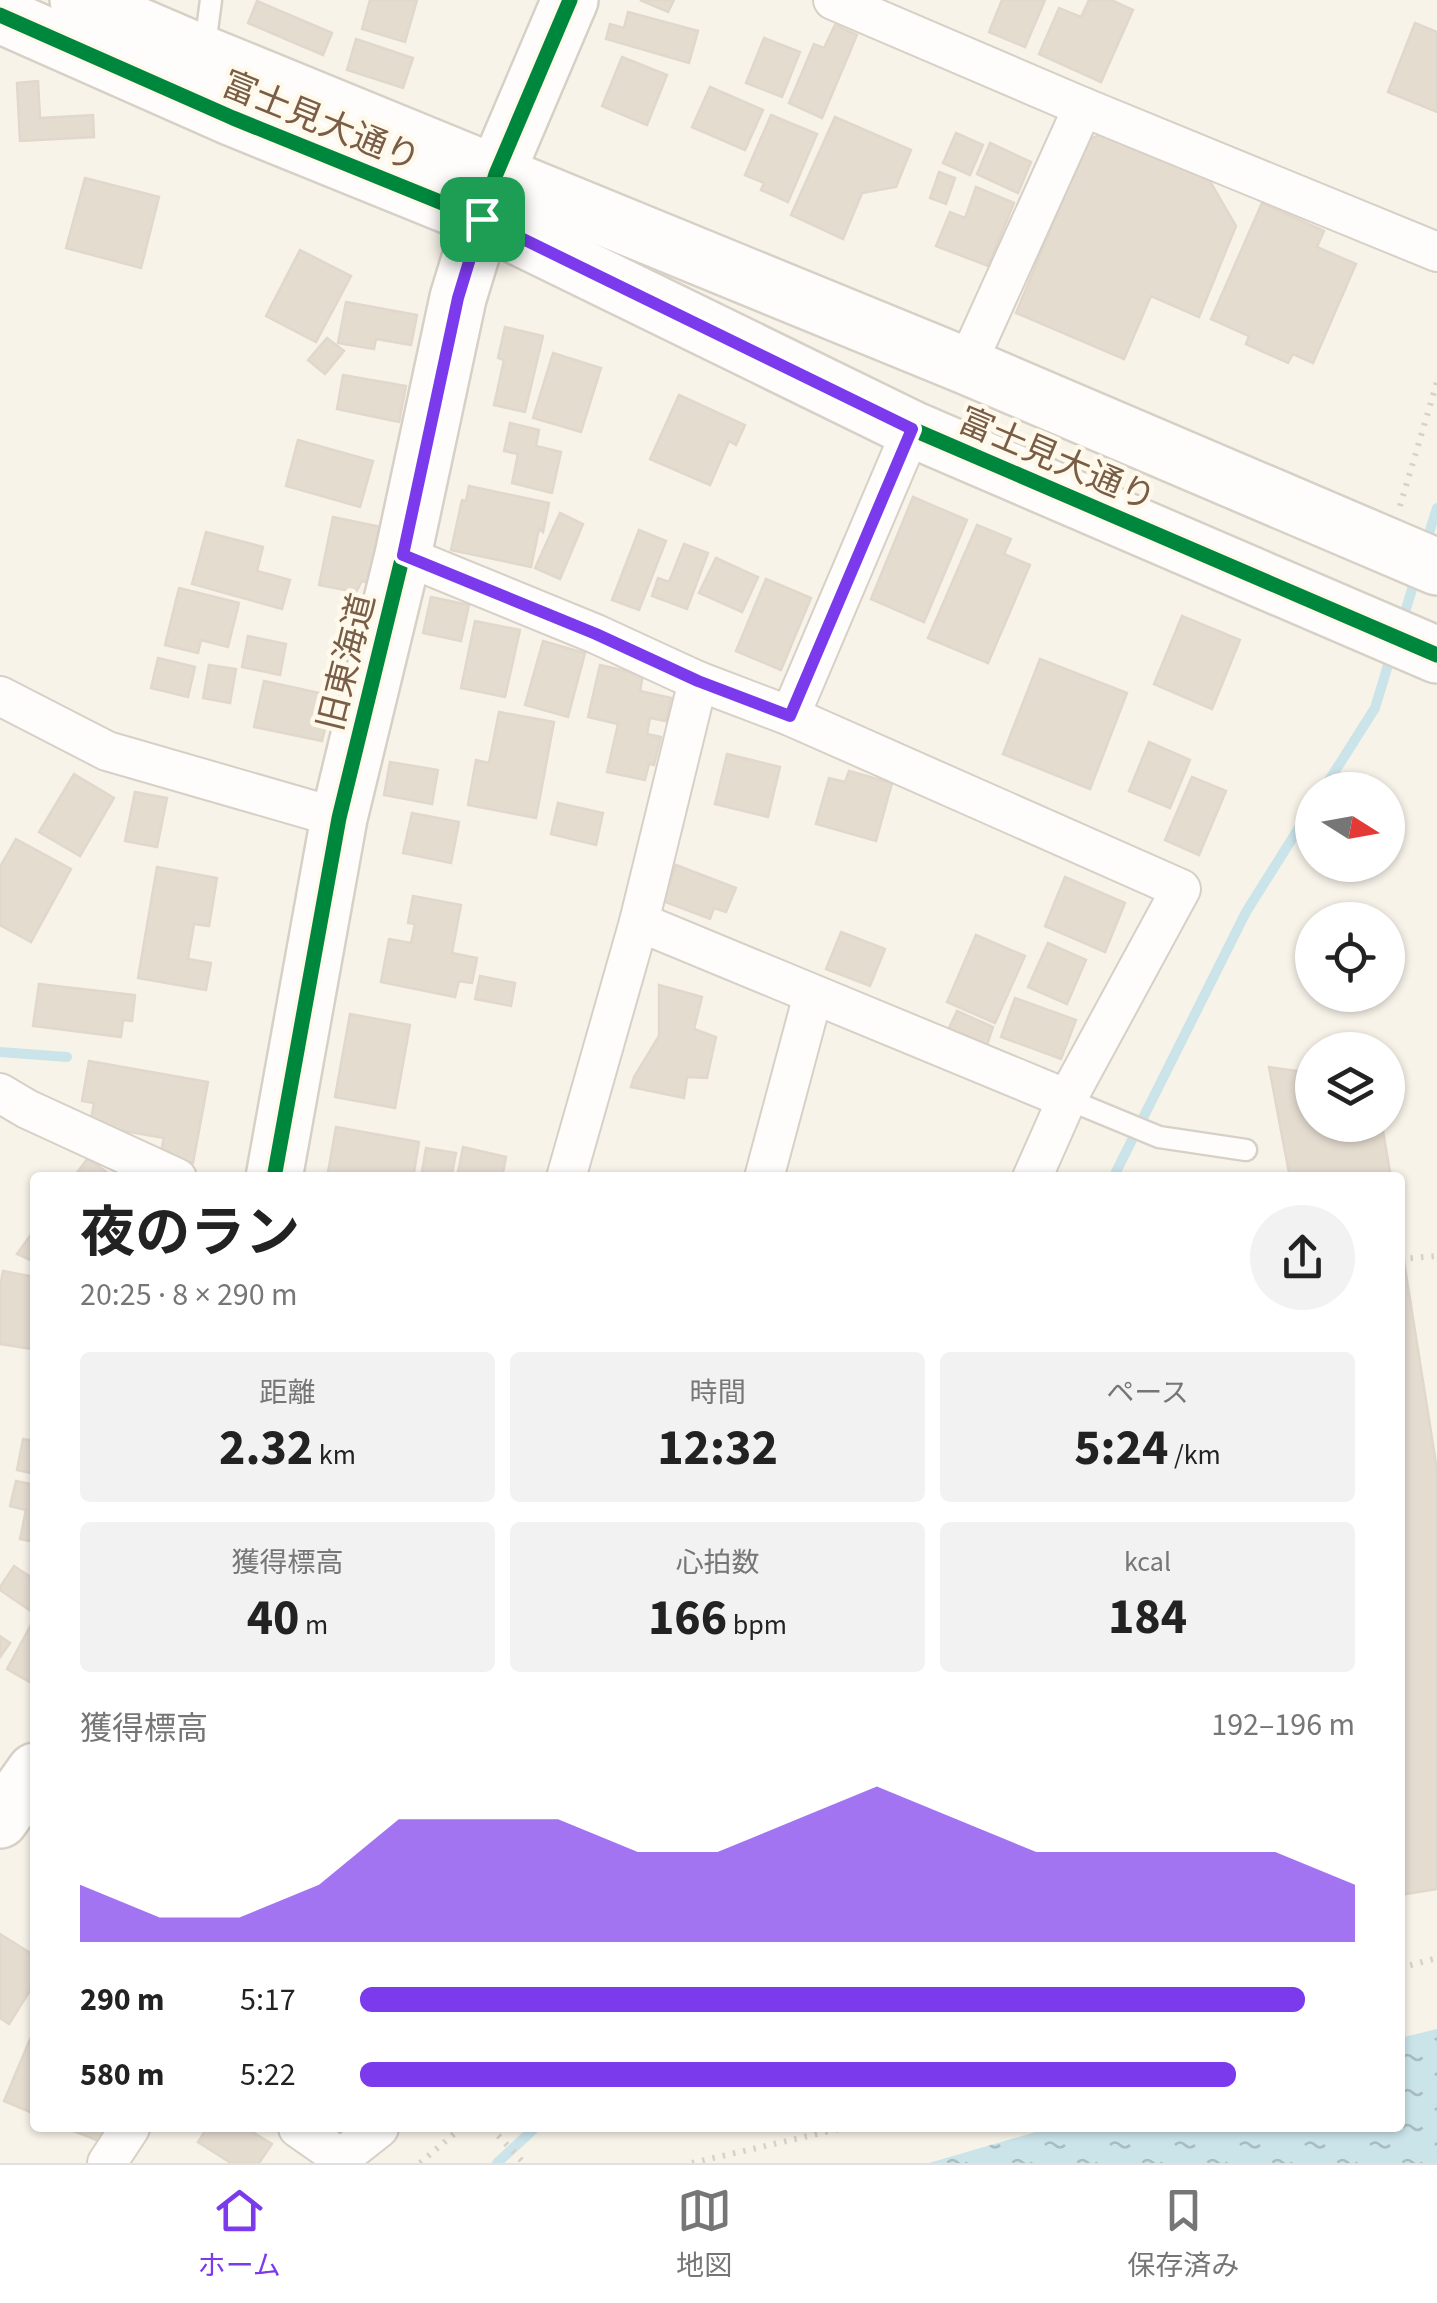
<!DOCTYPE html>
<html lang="ja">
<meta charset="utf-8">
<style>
body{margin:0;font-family:"Source Sans 3","Noto Sans JP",sans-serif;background:#f2f2f2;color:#222;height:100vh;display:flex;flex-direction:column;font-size:38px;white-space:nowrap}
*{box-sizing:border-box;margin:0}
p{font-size:32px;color:#767676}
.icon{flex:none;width:55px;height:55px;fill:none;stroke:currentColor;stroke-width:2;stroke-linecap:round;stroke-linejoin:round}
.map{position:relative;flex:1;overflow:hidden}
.sheet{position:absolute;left:30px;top:1172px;width:1375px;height:960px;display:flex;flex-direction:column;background:#fff;border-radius:10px;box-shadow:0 2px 8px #0004}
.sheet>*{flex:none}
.needle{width:65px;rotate:101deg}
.buttons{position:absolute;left:1295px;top:772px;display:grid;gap:20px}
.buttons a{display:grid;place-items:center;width:110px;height:110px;border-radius:50%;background:#fff;box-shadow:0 2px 8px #0004;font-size:50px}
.pin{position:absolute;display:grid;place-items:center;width:85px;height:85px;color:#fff;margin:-42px;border-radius:20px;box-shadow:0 5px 15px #0006}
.round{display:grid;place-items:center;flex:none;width:105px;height:105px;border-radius:52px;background:#f2f2f2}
.headline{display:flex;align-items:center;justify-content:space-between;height:170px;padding:0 50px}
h1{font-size:55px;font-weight:700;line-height:75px}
.metrics{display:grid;grid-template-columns:repeat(3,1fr);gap:15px;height:170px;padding:10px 50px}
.metrics div{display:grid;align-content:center;border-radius:10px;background:#f2f2f2;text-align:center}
.metrics b{font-size:50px;font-weight:700}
.metrics small{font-size:28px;font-weight:400}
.metrics p{font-size:28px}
.chart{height:280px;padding:20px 50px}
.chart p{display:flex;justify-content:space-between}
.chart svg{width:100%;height:180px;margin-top:10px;fill:#7c3aed;opacity:.7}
ul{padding:0 50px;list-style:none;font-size:32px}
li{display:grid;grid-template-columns:160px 120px 1fr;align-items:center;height:75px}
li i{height:25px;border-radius:12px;background:#7c3aed}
.tabs{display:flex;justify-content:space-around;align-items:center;height:140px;border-top:2px solid #e0e0e0;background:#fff;font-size:28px;color:#767676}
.tabs a{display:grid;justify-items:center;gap:5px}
.tabs .current{color:#7c3aed}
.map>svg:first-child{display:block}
.water{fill:url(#water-ripples)}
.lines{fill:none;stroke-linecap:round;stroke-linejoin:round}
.stream{stroke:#cae4ea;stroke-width:10}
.building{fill:#e5dcd0;stroke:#e1d7cb;stroke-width:2.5}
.lane-casing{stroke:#d7d0c7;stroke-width:25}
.street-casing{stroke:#d7d0c7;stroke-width:42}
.secondary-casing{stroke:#d7d0c6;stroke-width:60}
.path{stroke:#d9d1c8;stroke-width:6;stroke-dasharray:2.5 8;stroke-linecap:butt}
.lane{stroke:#fefdfc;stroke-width:20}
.street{stroke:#fefdfc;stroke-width:38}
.secondary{stroke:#fefdfc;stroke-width:55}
.cycleway-casing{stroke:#fff9eb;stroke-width:21}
.cycleway{stroke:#00873e;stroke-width:15}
.route-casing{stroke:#fff;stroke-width:20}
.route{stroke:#7c3aed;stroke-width:12}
.labels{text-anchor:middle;stroke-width:9;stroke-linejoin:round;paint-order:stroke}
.street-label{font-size:35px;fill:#795d46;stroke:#fff9eb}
</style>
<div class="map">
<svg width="1437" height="2163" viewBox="0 0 1437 2163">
<defs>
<pattern id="water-ripples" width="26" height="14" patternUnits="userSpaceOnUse" patternTransform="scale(2.5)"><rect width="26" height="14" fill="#cae4ea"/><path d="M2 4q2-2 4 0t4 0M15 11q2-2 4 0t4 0" fill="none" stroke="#a9bcbf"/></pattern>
</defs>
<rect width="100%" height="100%" fill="#f8f3e9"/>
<path class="water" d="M1437,2029V2163H929L1049,2128H1400V2038Z"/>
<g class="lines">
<g class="stream">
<path d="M1425,546L1437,508"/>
<path d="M1402,622L1416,576"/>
<path d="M1323,790L1375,708L1392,652"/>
<path d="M0,1052L67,1057"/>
<path d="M1113,1178L1246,912L1312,807"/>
<path d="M497,2163L535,2128"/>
</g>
</g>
<g class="building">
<path d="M370,0H417L405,42L362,29Z"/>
<path d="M640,0H674L668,12Z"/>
<path d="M1002,0H1045L1025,47L989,32Z"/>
<path d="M1089,0H1111L1133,10L1101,82L1039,54L1059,8L1081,17Z"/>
<path d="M257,1L332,33L323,55L248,23Z"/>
<path d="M628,12L698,31L689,63L606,39L610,24L624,28Z"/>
<path d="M1415,23L1437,32V112L1388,92Z"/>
<path d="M835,25L857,35L822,118L789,103L814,44L824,48Z"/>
<path d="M764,38L800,52L782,97L746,83Z"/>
<path d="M356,39L413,58L403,88L347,70Z"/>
<path d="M622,57L667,75L647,125L602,106Z"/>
<path d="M38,81L40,118L93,115L94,137L20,141L17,83Z"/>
<path d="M710,87L763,110L745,150L692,127Z"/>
<path d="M771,115L817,134L788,202L761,190L764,183L745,175Z"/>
<path d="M835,117L911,150L896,187L862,193L843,239L791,215Z"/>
<path d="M956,133L983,145L970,175L943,163Z"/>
<path d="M1104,134L1208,178L1236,226L1199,317L1151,296L1124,359L1016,313L1088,139Z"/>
<path d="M990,143L1031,162L1018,193L977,174Z"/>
<path d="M939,172L955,178L946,204L930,198Z"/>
<path d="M85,178L159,197L141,268L66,248Z"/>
<path d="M976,187L1014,203L988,266L936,246L950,212L965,218Z"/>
<path d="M1262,203L1324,231L1317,247L1356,264L1313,363L1293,354L1288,363L1246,344L1249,336L1211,319Z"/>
<path d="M300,250L351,276L316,342L266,316Z"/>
<path d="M346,302L417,315L411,345L376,339L374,349L338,343Z"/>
<path d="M505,327L543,336L525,412L494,405L504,360L498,358Z"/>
<path d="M327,338L344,351L325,374L308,360Z"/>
<path d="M553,353L601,368L581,432L533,418Z"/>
<path d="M343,375L406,386L399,422L337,409Z"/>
<path d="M679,395L745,425L736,445L729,441L710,485L650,459Z"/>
<path d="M510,423L539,430L536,446L561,452L552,493L512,483L518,454L504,451Z"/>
<path d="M298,440L373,461L360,507L286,486Z"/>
<path d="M469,486L549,503L543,532L539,529L531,567L451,550L462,500L466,501Z"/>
<path d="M913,497L967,520L924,622L871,599Z"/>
<path d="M560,513L583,524L560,579L535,568Z"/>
<path d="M333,517L381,527L369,583L362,581L356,592L319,585Z"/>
<path d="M977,525L1011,539L1004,554L1030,565L988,663L928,638Z"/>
<path d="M639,530L666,541L639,610L612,600Z"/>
<path d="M206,532L263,547L257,571L290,580L282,609L192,584Z"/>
<path d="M684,544L708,553L687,609L652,596L658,578L669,582Z"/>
<path d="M716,558L758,577L742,612L699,593Z"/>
<path d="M766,579L811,598L781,670L736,651Z"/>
<path d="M179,588L239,603L228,647L201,640L198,653L165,645Z"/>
<path d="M431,597L469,605L461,641L423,633Z"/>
<path d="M1182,616L1240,640L1212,709L1154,684Z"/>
<path d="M475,621L520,630L505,697L461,688Z"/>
<path d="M248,636L286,644L280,675L242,667Z"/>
<path d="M543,641L585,653L568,717L525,705Z"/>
<path d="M158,658L195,667L188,697L151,688Z"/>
<path d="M1040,659L1127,693L1090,789L1003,754Z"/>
<path d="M209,665L236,669L230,703L203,698Z"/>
<path d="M600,665L643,675L640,691L671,698L666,721L650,718L647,734L661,737L654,765L649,764L645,780L607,772L618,724L588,717Z"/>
<path d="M264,681L333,696L322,741L254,727Z"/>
<path d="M499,712L554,722L536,818L468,805L476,760L489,763Z"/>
<path d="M1149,742L1190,760L1170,808L1129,791Z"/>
<path d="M727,754L780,767L768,817L715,804Z"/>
<path d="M390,762L438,770L432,804L384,795Z"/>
<path d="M849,771L892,783L876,841L816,824L829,778L845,782Z"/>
<path d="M74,774L114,798L80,856L39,832Z"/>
<path d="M1192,777L1226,791L1199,855L1165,840Z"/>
<path d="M135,792L167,798L157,847L125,841Z"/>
<path d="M558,803L603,813L596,845L551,834Z"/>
<path d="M412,813L459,822L451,863L403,853Z"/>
<path d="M16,839L71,869L31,942L0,925V867Z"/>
<path d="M676,865L736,888L726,912L714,908L710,919L663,901Z"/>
<path d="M157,867L217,878L209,926L194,924L188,959L211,963L206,990L138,978Z"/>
<path d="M1065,877L1125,903L1105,952L1045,926Z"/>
<path d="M413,896L461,905L452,953L477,958L472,983L459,981L455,997L381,982L389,939L411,943L415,924L408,923Z"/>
<path d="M841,932L885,949L870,986L826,969Z"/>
<path d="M976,935L1025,956L995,1023L947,1002Z"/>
<path d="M1048,943L1086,960L1067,1004L1028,987Z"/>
<path d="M480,976L515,983L511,1006L475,999Z"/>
<path d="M39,984L135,995L132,1021L123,1020L121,1037L33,1026Z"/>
<path d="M659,985L702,997L694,1029L716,1037L707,1078L687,1077L684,1098L631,1087L634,1077L659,1036Z"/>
<path d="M1015,998L1076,1020L1061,1059L1001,1037Z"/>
<path d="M957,1011L993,1027L987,1045L949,1028Z"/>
<path d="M350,1014L410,1025L395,1108L335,1097Z"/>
<path d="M89,1061L208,1082L193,1163L160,1157L164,1138L90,1125L94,1103L82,1101Z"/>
<path d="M1269,1067L1312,1073V1125H1382L1391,1178H1290Z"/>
<path d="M336,1127L419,1142L413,1178H327Z"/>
<path d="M463,1147L506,1157L502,1178H457Z"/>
<path d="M426,1148L456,1153L451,1178H421Z"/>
<path d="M88,1158L114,1178H73Z"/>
<path d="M35,1229V1262L17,1254Z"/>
<path d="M1400,1236L1437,1470V1889L1400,1895Z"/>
<path d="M3,1271L35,1277V1334L32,1349L0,1344V1287Z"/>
<path d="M23,1439L35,1441V1474L17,1470Z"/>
<path d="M16,1481L35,1485V1542L20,1539L26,1510L10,1506Z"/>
<path d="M14,1566L35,1580V1614L0,1590V1587Z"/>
<path d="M32,1623L35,1625V1685L7,1669Z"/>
<path d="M0,1636L10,1643L0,1657Z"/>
<path d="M0,1934L35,1956V1983L9,2024L0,2018Z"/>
<path d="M31,2037L35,2038V2114L4,2101Z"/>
<path d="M66,2128H107L101,2142Z"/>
<path d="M207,2128H246L272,2144L259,2163H231L198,2142Z"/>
</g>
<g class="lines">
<defs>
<g id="lane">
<path d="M204,53L211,0"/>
<path d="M1067,1099L1159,1137L1246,1150"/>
</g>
<g id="street">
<path d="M833,0L1083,107L1437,252"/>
<path d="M966,366L1083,107"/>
<path d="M403,555L596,634L698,681L790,716L1181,889L1067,1099L1032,1178"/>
<path d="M0,696L107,751L339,818"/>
<path d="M790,716L912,429"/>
<path d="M639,922L1067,1099"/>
<path d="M0,1093L27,1109L177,1178"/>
<path d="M566,1178L639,922L698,681"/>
<path d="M764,1178L813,995"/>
<path d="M298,2128L341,2158L379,2128"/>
<path d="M107,2163L130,2128"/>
</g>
<g id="secondary">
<path d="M78,0L204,54L966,366L1437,567"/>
<path d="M0,15L233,118L482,219L912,429L1437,655"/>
<path d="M274,1178L339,818L403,555L458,298L496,174L570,0"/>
<path d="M0,1820L35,1771"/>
</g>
</defs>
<use href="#lane" class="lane-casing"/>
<use href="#street" class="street-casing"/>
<use href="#secondary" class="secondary-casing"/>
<g class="path">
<path d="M1400,506L1437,382"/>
<path d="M1400,1259L1437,1256"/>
<path d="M1400,1968L1437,1958"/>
<path d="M491,2128L524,2163"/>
<path d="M420,2163L461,2128"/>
<path d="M692,2163L843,2128"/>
</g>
<use href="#lane" class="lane"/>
<use href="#street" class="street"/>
<use href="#secondary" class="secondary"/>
<defs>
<g id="cycleway">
<path d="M0,15L233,118L482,219L912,429L1437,655"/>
<path d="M274,1178L339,818L403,555L458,298L496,174L570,0"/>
</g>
</defs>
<use href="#cycleway" class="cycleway-casing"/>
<use href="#cycleway" class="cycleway"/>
</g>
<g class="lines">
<defs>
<path id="route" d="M482,219L912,429L790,716L698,681L596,634L403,555L458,298Z"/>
</defs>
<use href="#route" class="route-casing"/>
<use href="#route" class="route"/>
</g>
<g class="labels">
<g class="street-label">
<text transform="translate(321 121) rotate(22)" y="12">富士見大通り</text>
<text transform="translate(1057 459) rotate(23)" y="12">富士見大通り</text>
<text transform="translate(346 662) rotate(-76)" y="12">旧東海道</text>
</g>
</g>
</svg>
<div class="buttons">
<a><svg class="needle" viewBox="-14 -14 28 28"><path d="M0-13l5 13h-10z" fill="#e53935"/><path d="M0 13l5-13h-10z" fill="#767676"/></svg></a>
<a><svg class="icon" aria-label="locate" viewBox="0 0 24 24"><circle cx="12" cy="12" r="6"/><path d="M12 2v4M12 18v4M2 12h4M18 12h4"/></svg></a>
<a><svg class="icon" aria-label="layers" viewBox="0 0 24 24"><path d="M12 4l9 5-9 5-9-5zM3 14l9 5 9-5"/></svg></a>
</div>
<div class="pin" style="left:482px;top:219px;background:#1e9e55"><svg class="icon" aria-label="arrive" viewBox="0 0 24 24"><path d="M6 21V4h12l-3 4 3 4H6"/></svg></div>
<section class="sheet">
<div class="headline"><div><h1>夜のラン</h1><p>20:25 · 8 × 290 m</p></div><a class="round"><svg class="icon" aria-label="share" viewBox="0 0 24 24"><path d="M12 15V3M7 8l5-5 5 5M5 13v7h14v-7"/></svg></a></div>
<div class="metrics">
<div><p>距離</p><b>2.32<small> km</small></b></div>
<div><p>時間</p><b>12:32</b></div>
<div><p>ペース</p><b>5:24<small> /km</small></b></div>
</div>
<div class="metrics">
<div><p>獲得標高</p><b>40<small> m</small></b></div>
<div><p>心拍数</p><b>166<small> bpm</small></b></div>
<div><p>kcal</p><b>184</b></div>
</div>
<div class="chart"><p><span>獲得標高</span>192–196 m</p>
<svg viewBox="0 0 160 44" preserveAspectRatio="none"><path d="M0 44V30L10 38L20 38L30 30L40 14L50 14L60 14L70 22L80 22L90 14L100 6L110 14L120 22L130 22L140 22L150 22L160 30V44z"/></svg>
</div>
<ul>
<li><b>290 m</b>5:17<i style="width:95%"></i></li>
<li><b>580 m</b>5:22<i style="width:88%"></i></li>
</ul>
</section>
</div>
<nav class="tabs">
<a class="current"><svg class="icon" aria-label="home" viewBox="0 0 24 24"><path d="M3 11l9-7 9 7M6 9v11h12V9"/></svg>ホーム</a>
<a><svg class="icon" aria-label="map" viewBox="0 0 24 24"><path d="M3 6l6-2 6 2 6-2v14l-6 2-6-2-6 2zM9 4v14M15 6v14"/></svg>地図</a>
<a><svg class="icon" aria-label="saved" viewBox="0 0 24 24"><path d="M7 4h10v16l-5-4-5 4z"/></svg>保存済み</a>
</nav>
